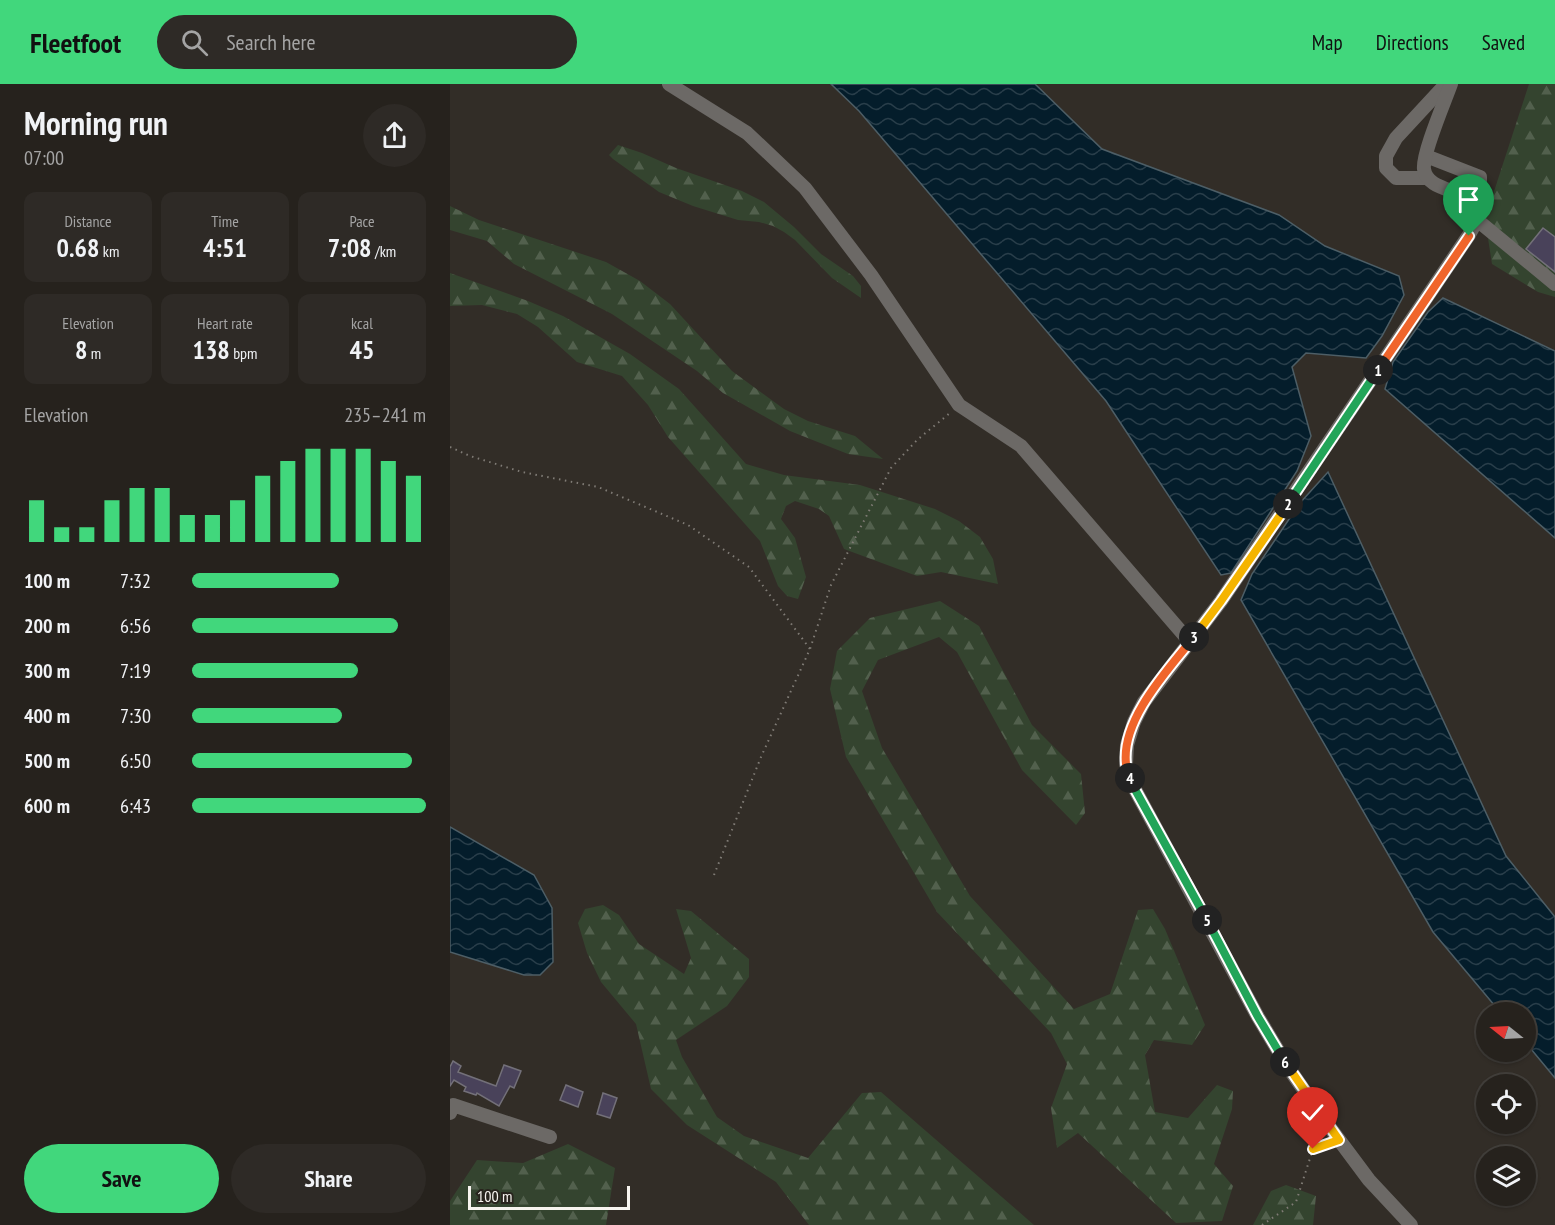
<!DOCTYPE html>
<meta charset="utf-8">
<style>
body{margin:0;font-family:"PT Sans Narrow",sans-serif;background:#2e2a26;color:#f1f3f6;height:100vh;display:flex;flex-direction:column;font-size:22px;white-space:nowrap}
*{box-sizing:border-box;margin:0}
p{font-size:20px;color:#a4a4a4}
.icon{flex:none;width:33px;height:33px;fill:none;stroke:currentColor;stroke-width:2;stroke-linecap:round;stroke-linejoin:round}
.map{position:relative;flex:1;overflow:hidden}
.sheet{display:flex;flex-direction:column;background:#26221d;width:450px}
.sheet>*{flex:none}
.needle{width:39px;rotate:288deg}
.tools{position:absolute;left:1026px;top:918px;display:grid;gap:12px}
.tools a{display:grid;place-items:center;width:60px;height:60px;border-radius:50%;background:#26221d;box-shadow:0 2px 4px #0004,0 0 0 2px #423f3b;font-size:30px}
.scale{position:absolute;left:18px;bottom:15px;width:162px;box-sizing:border-box;padding-left:6px;border:3px solid #f7f4ef;border-top:0;font-size:16px;line-height:21px;white-space:nowrap;color:#f7f4ef;-webkit-text-stroke:4px #28241d;paint-order:stroke}
.pin{position:absolute;display:grid;place-items:center;width:51px;height:51px;color:#fff;margin:-62px -26px;border-radius:50% 50% 50% 0;rotate:-45deg;box-shadow:0 0 6px #0007}
.pin .icon{rotate:45deg}
.km{position:absolute;width:30px;height:30px;margin:-15px;border-radius:50%;background:#222;color:#fff;font-size:16px;line-height:30px;text-align:center}
.round{display:grid;place-items:center;flex:none;width:63px;height:63px;border-radius:32px;background:#2e2a26}
.headline{display:flex;align-items:center;justify-content:space-between;height:102px;padding:0 24px}
h1{font-size:33px;font-weight:800;line-height:45px}
.metrics{display:grid;grid-template-columns:repeat(3,1fr);gap:9px;height:102px;padding:6px 24px}
.metrics div{display:grid;align-content:center;border-radius:12px;background:#2e2a26;text-align:center}
.metrics b{font-size:26px;font-weight:800}
.metrics small{font-size:16px;font-weight:400}
.metrics p{font-size:16px}
.chart{height:168px;padding:12px 24px}
.chart p{display:flex;justify-content:space-between}
.chart svg{width:100%;height:108px;margin-top:6px;stroke:#41d77c;stroke-width:6}
.button{display:flex;gap:12px;margin-top:auto;padding:12px 24px}
.button a{flex:1;height:69px;border-radius:36px;background:#41d77c;color:#111;font-size:24px;font-weight:800;line-height:69px;text-align:center}
.button a+a{background:#2e2a26;color:#f1f3f6}
ul{padding:0 24px;list-style:none;font-size:20px}
li{display:grid;grid-template-columns:96px 72px 1fr;align-items:center;height:45px}
li i{height:15px;border-radius:8px;background:#41d77c}
header{display:flex;align-items:center;gap:36px;box-sizing:border-box;height:84px;padding:0 30px;background:#41d77c;color:#111}
header strong{font-size:28px}
nav{display:flex;gap:33px;margin-inline-start:auto;font-size:21px}
.search{width:420px;height:54px;background:#2e2a26;display:flex;align-items:center;gap:15px;box-sizing:border-box;padding:0 21px;border-radius:33px;color:#a4a4a4;font-size:22px}
main{display:flex;flex:1;min-height:0}
.map>svg:first-child{display:block}
.forest{fill:url(#forest-firs)}
.water{fill:url(#water-waves);stroke:#4d5e66;stroke-width:1.5}
.building{fill:#49425a;stroke:#737079;stroke-width:1.5}
.lines{fill:none;stroke-linecap:round;stroke-linejoin:round}
.path{stroke:#807c76;stroke-width:2;stroke-dasharray:1.5 4.5;stroke-linecap:butt}
.minor{stroke:#6c6966;stroke-width:14}
.split-1-casing{stroke:#fff;stroke-width:12}
.split-2-casing{stroke:#fff;stroke-width:12}
.split-3-casing{stroke:#fff;stroke-width:12}
.split-4-casing{stroke:#fff;stroke-width:12}
.split-5-casing{stroke:#fff;stroke-width:12}
.split-6-casing{stroke:#fff;stroke-width:12}
.split-7-casing{stroke:#fff;stroke-width:12}
.split-1{stroke:#f0652b;stroke-width:8}
.split-2{stroke:#22a559;stroke-width:8}
.split-3{stroke:#f5b400;stroke-width:8}
.split-4{stroke:#f0652b;stroke-width:8}
.split-5{stroke:#22a559;stroke-width:8}
.split-6{stroke:#22a559;stroke-width:8}
.split-7{stroke:#f5b400;stroke-width:8}
</style>
<header>
<strong>Fleetfoot</strong>
<div class="search"><svg class="icon" aria-label="search" viewBox="0 0 24 24"><circle cx="10" cy="10" r="6"/><path d="M15 15l6 6"/></svg>Search here</div>
<nav><a>Map</a><a>Directions</a><a>Saved</a></nav>
</header>
<main>
<section class="sheet">
<div class="headline"><div><h1>Morning run</h1><p>07:00</p></div><a class="round"><svg class="icon" aria-label="share" viewBox="0 0 24 24"><path d="M12 15V3M7 8l5-5 5 5M5 13v7h14v-7"/></svg></a></div>
<div class="metrics">
<div><p>Distance</p><b>0.68<small> km</small></b></div>
<div><p>Time</p><b>4:51</b></div>
<div><p>Pace</p><b>7:08<small> /km</small></b></div>
</div>
<div class="metrics">
<div><p>Elevation</p><b>8<small> m</small></b></div>
<div><p>Heart rate</p><b>138<small> bpm</small></b></div>
<div><p>kcal</p><b>45</b></div>
</div>
<div class="chart"><p><span>Elevation</span>235–241 m</p>
<svg viewBox="0 0 160 44" preserveAspectRatio="none"><path d="M5 44V27M15 44V38M25 44V38M35 44V27M45 44V22M55 44V22M65 44V33M75 44V33M85 44V27M95 44V17M105 44V11M115 44V6M125 44V6M135 44V6M145 44V11M155 44V17"/></svg>
</div>
<ul>
<li><b>100 m</b>7:32<i style="width:63%"></i></li>
<li><b>200 m</b>6:56<i style="width:88%"></i></li>
<li><b>300 m</b>7:19<i style="width:71%"></i></li>
<li><b>400 m</b>7:30<i style="width:64%"></i></li>
<li><b>500 m</b>6:50<i style="width:94%"></i></li>
<li><b>600 m</b>6:43<i style="width:100%"></i></li>
</ul>
<div class="button"><a>Save</a><a>Share</a></div>
</section>
<div class="map">
<svg width="1105" height="1141" viewBox="0 0 1105 1141">
<defs>
<pattern id="forest-firs" width="22" height="20" patternUnits="userSpaceOnUse" patternTransform="scale(1.5)"><rect width="22" height="20" fill="#34442f"/><path d="M5 1l3.5 6h-7zM16 11l3.5 6h-7z" fill="#52604d"/></pattern>
<pattern id="water-waves" width="16" height="10" patternUnits="userSpaceOnUse" patternTransform="scale(1.5)"><rect width="16" height="10" fill="#041d2b"/><path d="M0 5q4-4 8 0t8 0" fill="none" stroke="#293e4a"/></pattern>
</defs>
<rect width="100%" height="100%" fill="#322d27"/>
<g class="forest">
<path d="M1079,0H1105V213L1088,208L1042,180L1035,135Z"/>
<path d="M168,61L192,69L226,84L292,107L314,118L344,143L371,170L403,192L411,202V214L382,194L345,156L334,148L323,142L309,138L288,136L243,122L209,108L163,75L159,71Z"/>
<path d="M0,122L29,136L156,178L190,197L220,220L282,287L334,325L358,337L405,352L433,375L398,370L340,347L273,309L247,287L162,230L64,180L37,157L0,146Z"/>
<path d="M0,189L78,217L113,232L180,270L229,305L296,380L334,391L410,401L485,425L509,437L530,453L543,475L548,500L491,488L467,492L394,465L379,432L369,425L345,417L336,422L331,435L345,454L356,493L348,515L337,512L328,502L310,457L218,353L198,321L172,292L127,278L88,243L67,230L32,221L0,222Z"/>
<path d="M490,517L529,542L582,641L631,690L635,729L626,741L572,686L507,568L489,553L428,576L412,607L432,664L520,812L624,925L660,910L688,826L703,825L715,845L755,941L742,961L704,956L695,971L705,1028L738,1034L767,1001L783,1007L782,1025L764,1080L783,1102L772,1137L726,1139L628,1049L607,1064L601,1024L617,980L601,949L487,828L396,673L380,605L387,567L420,534Z"/>
<path d="M153,821L169,831L189,860L234,890L241,874L226,825L241,827L299,875V893L277,922L226,956L232,973L267,1033L294,1052L358,1074L412,1009L431,1008L584,1141H359L326,1098L237,1041L201,1005L186,940L151,898L137,869L128,839L135,825Z"/>
<path d="M118,1060L165,1084L156,1141H0V1117L27,1076L73,1079Z"/>
<path d="M836,1101L866,1112L863,1141H803L821,1107Z"/>
</g>
<g class="water">
<path d="M381,0H585L652,65L829,131L875,162L949,192L954,211L932,252L916,274L856,269L842,283L861,352L847,387L781,489L771,491L656,317L409,27Z"/>
<path d="M993,214L1105,267V454L935,305L943,278L978,228Z"/>
<path d="M878,388L1056,772L1105,833V994L1076,959V928H1050L983,848L791,516L802,490L850,419Z"/>
<path d="M0,743L84,791L102,824L103,878L90,891H74L0,868Z"/>
</g>
<g class="building">
<path d="M1093,144L1105,153V188L1076,165Z"/>
<path d="M3,977L11,982L8,988L46,1002L54,981L71,987L64,1004L60,1002L49,1022L27,1009L26,1011L14,1007L16,1003L4,996L0,1002V983Z"/>
<path d="M116,1001L133,1008L128,1023L110,1016Z"/>
<path d="M153,1009L167,1014L160,1034L147,1030Z"/>
</g>
<g class="lines">
<g class="path">
<path d="M0,363L20,372L72,388L148,403L238,441L299,483L360,565"/>
<path d="M264,791L311,673L360,565L381,501L441,384L467,356L500,329"/>
<path d="M812,1141L846,1118L863,1065L878,1060"/>
</g>
<g class="minor">
<path d="M219,0L297,49L355,104L421,191L509,321L571,362L740,558"/>
<path d="M976,72L1030,93V96L1023,117"/>
<path d="M977,94H946L936,84V72L946,54L996,0"/>
<path d="M1027,136L1105,200"/>
<path d="M0,1029L3,1021L100,1053"/>
<path d="M961,1141L919,1096L878,1041L838,983L808,933L682,700L676,680L677,661L684,638L694,618L771,517L1019,151C1021,146 1026,140 1027,135C1032,101 978,113 974,85C972,70 995,17 1001,0"/>
</g>
</g>
<g class="lines">
<defs>
<path id="split-1" d="M928,286L1019,152"/>
<path id="split-2" d="M838,420L928,286"/>
<path id="split-3" d="M744,553L771,517L838,420"/>
<path id="split-4" d="M680,694C679,690 677,685 676,680C671,635 718,586 744,553"/>
<path id="split-5" d="M680,694L682,700L757,836"/>
<path id="split-6" d="M757,836L808,933L835,978"/>
<path id="split-7" d="M835,978L889,1056L863,1065"/>
</defs>
<use href="#split-1" class="split-1-casing"/>
<use href="#split-2" class="split-2-casing"/>
<use href="#split-3" class="split-3-casing"/>
<use href="#split-4" class="split-4-casing"/>
<use href="#split-5" class="split-5-casing"/>
<use href="#split-6" class="split-6-casing"/>
<use href="#split-7" class="split-7-casing"/>
<use href="#split-1" class="split-1"/>
<use href="#split-2" class="split-2"/>
<use href="#split-3" class="split-3"/>
<use href="#split-4" class="split-4"/>
<use href="#split-5" class="split-5"/>
<use href="#split-6" class="split-6"/>
<use href="#split-7" class="split-7"/>
</g>
</svg>
<div class="tools">
<a><svg class="needle" viewBox="-14 -14 28 28"><path d="M0-13l5 13h-10z" fill="#e53935"/><path d="M0 13l5-13h-10z" fill="#a4a4a4"/></svg></a>
<a><svg class="icon" aria-label="locate" viewBox="0 0 24 24"><circle cx="12" cy="12" r="6"/><path d="M12 2v4M12 18v4M2 12h4M18 12h4"/></svg></a>
<a><svg class="icon" aria-label="layers" viewBox="0 0 24 24"><path d="M12 4l9 5-9 5-9-5zM3 14l9 5 9-5"/></svg></a>
</div>
<div class="scale">100 m</div>
<div class="pin" style="left:1019px;top:152px;background:#1e9e55"><svg class="icon" aria-label="arrive" viewBox="0 0 24 24"><path d="M6 21V4h12l-3 4 3 4H6"/></svg></div>
<div class="pin" style="left:863px;top:1065px;background:#d93025"><svg class="icon" aria-label="check" viewBox="0 0 24 24"><path d="M5 12l5 5 9-10"/></svg></div>
<b class="km" style="left:928px;top:286px">1</b>
<b class="km" style="left:838px;top:420px">2</b>
<b class="km" style="left:744px;top:553px">3</b>
<b class="km" style="left:680px;top:694px">4</b>
<b class="km" style="left:757px;top:836px">5</b>
<b class="km" style="left:835px;top:978px">6</b>
</div>
</main>
